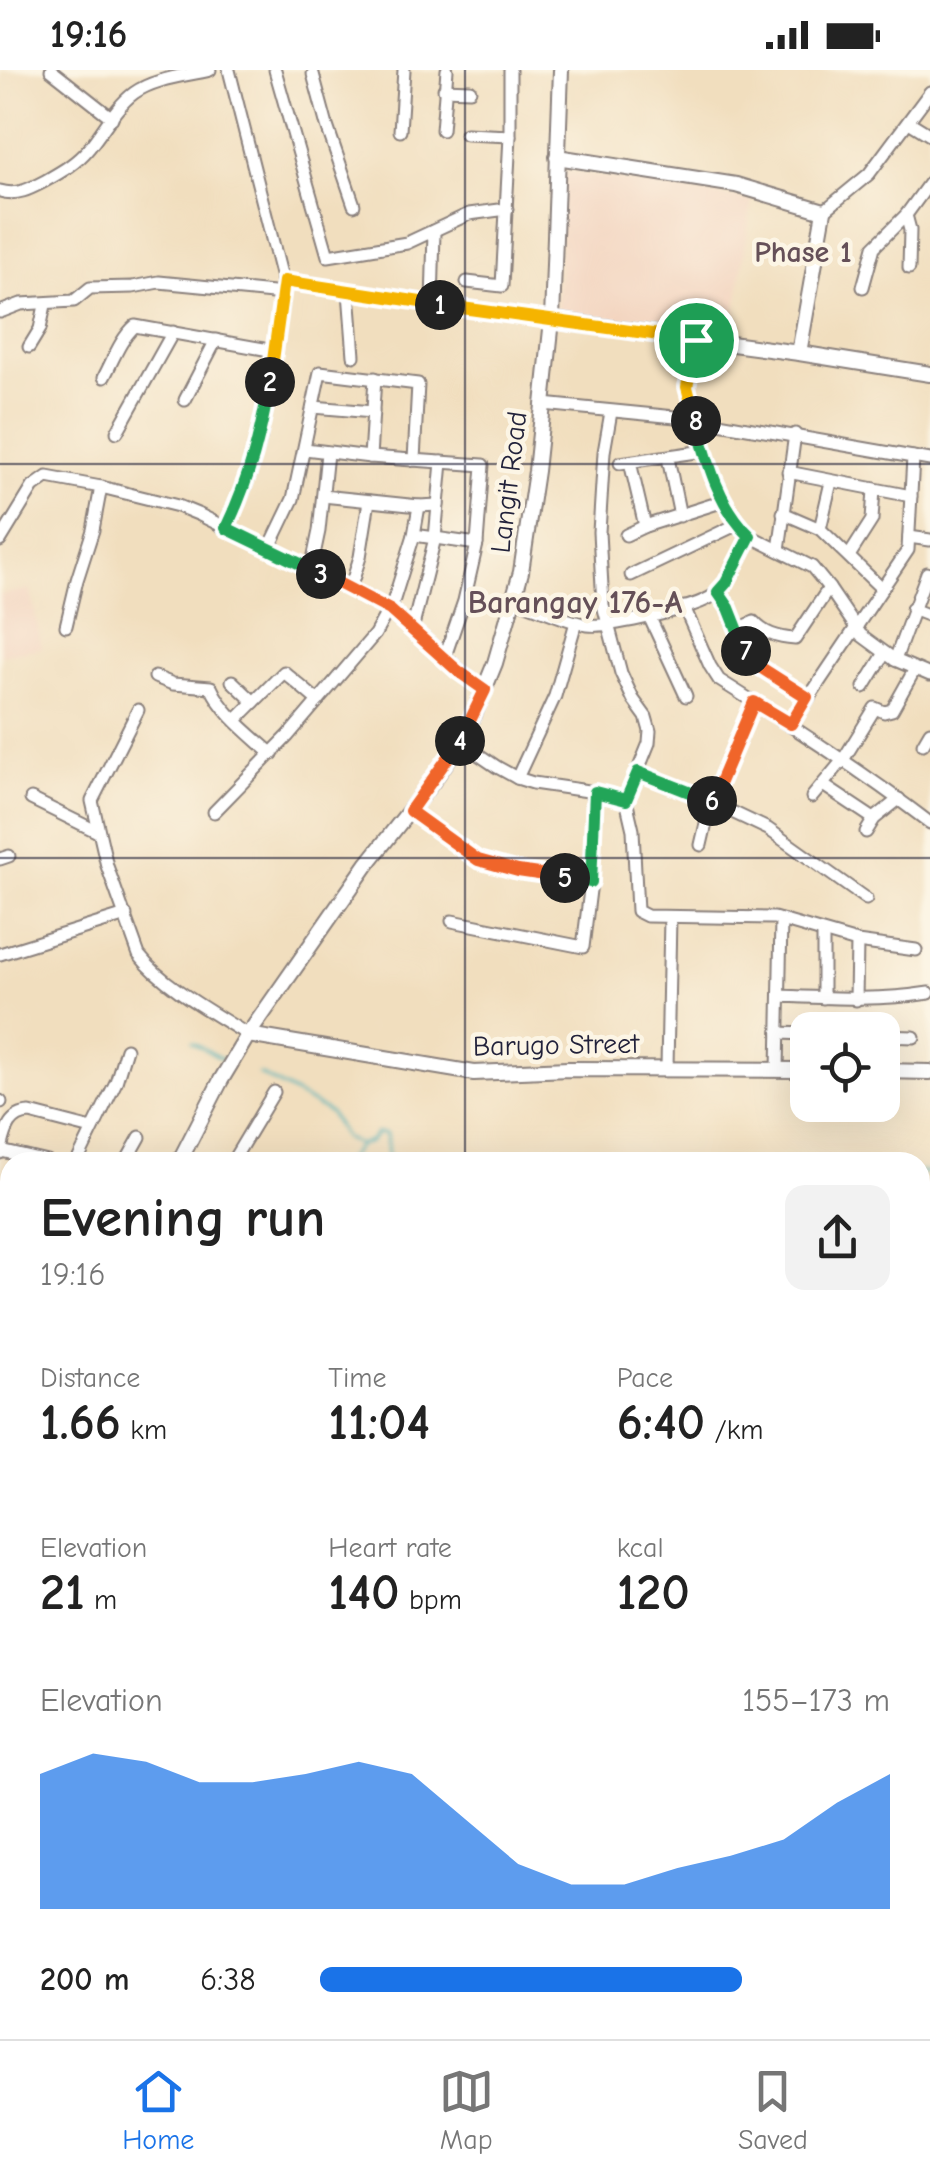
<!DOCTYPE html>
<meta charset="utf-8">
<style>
body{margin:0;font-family:"Comic Neue",sans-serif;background:#f2f2f2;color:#222;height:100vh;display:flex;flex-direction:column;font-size:38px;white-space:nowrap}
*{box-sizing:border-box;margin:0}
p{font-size:32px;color:#767676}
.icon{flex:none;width:55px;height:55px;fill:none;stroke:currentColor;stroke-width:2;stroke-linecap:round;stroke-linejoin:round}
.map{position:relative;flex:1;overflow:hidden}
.details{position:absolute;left:0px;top:1082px;width:930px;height:888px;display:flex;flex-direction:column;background:#fff;border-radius:30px 30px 0 0;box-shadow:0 10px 40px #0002}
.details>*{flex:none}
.controls{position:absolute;left:790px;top:942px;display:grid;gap:20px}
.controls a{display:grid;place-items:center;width:110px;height:110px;border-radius:20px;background:#fff;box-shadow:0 10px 40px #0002;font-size:50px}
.pin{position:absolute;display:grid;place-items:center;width:85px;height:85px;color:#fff;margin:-42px;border:5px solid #fff;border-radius:50%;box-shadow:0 2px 10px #0007}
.km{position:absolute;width:50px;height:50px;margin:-25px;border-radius:50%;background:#222;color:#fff;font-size:28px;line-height:50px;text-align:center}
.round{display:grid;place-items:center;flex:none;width:105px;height:105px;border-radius:20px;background:#f2f2f2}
.head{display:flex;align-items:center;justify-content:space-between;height:170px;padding:0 40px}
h1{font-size:55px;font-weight:800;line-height:75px}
.stats{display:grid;grid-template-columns:repeat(3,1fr);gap:15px;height:170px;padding:10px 40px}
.stats div{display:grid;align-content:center}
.stats b{font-size:50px;font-weight:800}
.stats small{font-size:28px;font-weight:400}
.stats p{font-size:28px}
.chart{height:280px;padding:20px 40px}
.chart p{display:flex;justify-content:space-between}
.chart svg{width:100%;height:180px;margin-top:10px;fill:#1a73e8;opacity:.7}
ul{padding:0 40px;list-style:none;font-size:32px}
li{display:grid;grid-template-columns:160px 120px 1fr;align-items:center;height:75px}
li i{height:25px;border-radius:12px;background:#1a73e8}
.status{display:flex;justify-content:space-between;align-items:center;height:70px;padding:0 50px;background:#fff;direction:ltr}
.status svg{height:28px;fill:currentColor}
.dock{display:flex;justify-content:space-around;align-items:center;height:140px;border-top:2px solid #e0e0e0;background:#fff;font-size:28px;color:#767676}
.dock a{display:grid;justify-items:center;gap:5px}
.dock .current{color:#1a73e8}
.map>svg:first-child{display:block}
.built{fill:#f3d4bf}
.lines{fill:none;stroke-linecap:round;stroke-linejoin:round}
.stream{stroke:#41b1ba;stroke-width:2.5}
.minor-casing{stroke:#8a807c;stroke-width:15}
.major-casing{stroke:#8a807c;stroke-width:18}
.minor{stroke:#fff;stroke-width:11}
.major{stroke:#fff;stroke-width:14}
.split-1-casing{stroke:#fff;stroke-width:20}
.split-2-casing{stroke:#fff;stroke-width:20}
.split-3-casing{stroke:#fff;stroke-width:20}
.split-4-casing{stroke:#fff;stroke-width:20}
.split-5-casing{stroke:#fff;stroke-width:20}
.split-6-casing{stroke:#fff;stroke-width:20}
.split-7-casing{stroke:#fff;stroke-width:20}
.split-8-casing{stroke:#fff;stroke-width:20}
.split-9-casing{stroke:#fff;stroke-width:20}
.split-1{stroke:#f5b400;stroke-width:12}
.split-2{stroke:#f5b400;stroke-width:12}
.split-3{stroke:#22a559;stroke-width:12}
.split-4{stroke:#f0652b;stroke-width:12}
.split-5{stroke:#f0652b;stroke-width:12}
.split-6{stroke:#22a559;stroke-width:12}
.split-7{stroke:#f0652b;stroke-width:12}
.split-8{stroke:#22a559;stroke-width:12}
.split-9{stroke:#f5b400;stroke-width:12}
.grid{fill:none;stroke:#22223b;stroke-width:2.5;stroke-opacity:0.55}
.labels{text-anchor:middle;stroke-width:9;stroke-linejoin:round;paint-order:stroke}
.street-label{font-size:28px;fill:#22223b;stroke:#fcf5e5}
.neighbourhood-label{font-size:30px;font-weight:bold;fill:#655058;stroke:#fcf5e5}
.quarter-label{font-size:32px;font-weight:bold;fill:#655058;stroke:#fcf5e5}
</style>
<div class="status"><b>19:16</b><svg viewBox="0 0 49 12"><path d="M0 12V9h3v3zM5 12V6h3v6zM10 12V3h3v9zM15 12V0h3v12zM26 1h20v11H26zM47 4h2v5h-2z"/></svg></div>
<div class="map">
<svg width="930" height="1969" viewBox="0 0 930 1969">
<rect width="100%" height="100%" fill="#fcf5e5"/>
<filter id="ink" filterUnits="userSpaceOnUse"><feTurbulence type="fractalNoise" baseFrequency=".01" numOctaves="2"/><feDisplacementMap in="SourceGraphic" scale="20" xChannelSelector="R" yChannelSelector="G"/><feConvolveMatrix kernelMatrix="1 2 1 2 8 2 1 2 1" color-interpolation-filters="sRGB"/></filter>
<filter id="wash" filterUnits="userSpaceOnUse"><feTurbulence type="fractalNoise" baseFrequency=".0048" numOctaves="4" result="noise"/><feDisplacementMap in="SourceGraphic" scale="40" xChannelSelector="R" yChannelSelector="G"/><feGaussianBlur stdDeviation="2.25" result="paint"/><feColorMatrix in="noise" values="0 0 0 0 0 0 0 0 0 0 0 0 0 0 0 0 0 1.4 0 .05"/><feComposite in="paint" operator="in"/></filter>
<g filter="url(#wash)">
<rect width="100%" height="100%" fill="#f1debe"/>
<g class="built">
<path d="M564,101L752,130L732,269L556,244Z"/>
<path d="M30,519L42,578L0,585V525Z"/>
</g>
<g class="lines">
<g class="stream">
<path d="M192,972L225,991"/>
<path d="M259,1004L330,1043L344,1067L359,1075"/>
<path d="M345,1092L359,1075L370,1072L377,1063L386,1064L388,1085L392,1092"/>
<path d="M432,1092H436"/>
<path d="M920,1102L930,1104"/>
<path d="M920,1287L930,1291"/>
<path d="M920,1780L929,1789L930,1801"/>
</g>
</g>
</g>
<g filter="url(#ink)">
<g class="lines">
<defs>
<g id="minor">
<path d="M51,0L112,48"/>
<path d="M275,0L328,186L407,173L469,144L507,139"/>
<path d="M313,4L327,56L354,135"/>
<path d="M444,19L470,20"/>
<path d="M909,52L930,65"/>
<path d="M442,60L447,0"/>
<path d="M400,61L404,0"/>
<path d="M466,64L510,66"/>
<path d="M0,121C17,126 30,119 45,111C61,102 77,93 89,78C104,60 115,37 134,23C155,8 186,6 210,0"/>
<path d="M824,141L869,104L930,22"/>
<path d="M906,145L910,160L909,198"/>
<path d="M284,211L552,250"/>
<path d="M467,212L502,216L510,66V0"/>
<path d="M863,217L874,177L906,145L930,112"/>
<path d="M349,222L354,286"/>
<path d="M432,234L434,162"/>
<path d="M0,242L21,234L74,231L90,218L133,217L159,212L283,224"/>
<path d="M696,270L687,317L707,390L724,431L738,454L750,466L812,497L829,518L861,565L895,590L930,605"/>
<path d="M29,277L40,259L45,235"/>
<path d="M104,307C113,290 121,268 135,256L275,281"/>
<path d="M185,330L216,270"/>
<path d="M543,334L696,349L930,390"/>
<path d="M313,337L373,342"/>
<path d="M611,342L604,382L599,462L603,535L621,603L633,629L646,647L650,661L649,673L626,730L633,760L637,841L647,846L774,848L857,872L916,880"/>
<path d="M117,362L173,262"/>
<path d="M305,379L370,387L483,395L477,474L464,531L444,589"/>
<path d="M370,387L375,308"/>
<path d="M668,388L680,446"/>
<path d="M630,392L645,456"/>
<path d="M620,393L704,381"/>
<path d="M788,402L911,426"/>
<path d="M323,426L419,436L438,435"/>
<path d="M783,443L820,459L882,519"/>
<path d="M226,458L244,420L260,368L284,216L229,0"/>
<path d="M820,459L831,412"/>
<path d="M414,465L477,474"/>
<path d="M626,465L645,456L724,431"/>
<path d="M909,467L930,470"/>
<path d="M0,471L33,417L47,407L101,417L178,436L200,445L376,532C416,557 447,593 485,620"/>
<path d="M269,479L293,429L320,302L418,314L414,390"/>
<path d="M779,480L795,364"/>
<path d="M849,486L872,450L874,419"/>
<path d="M311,499L319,461L327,383"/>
<path d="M631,505L738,454"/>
<path d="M350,519L360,487L369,431"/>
<path d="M718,522L729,538L750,589L807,627"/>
<path d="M515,530C537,537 566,551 588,555C609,558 698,538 714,525C731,512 740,485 750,466"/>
<path d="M684,537L710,596L719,610C792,656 862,701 930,753"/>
<path d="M912,539L930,546"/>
<path d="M649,546L686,626"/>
<path d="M66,556L77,510L93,460L101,417"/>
<path d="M738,559L754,552C764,564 780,568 795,569L829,518"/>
<path d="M412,560L435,468L442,392"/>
<path d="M895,590L927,503"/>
<path d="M155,607L173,614L211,617C223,644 250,664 272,684"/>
<path d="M232,611L254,632"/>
<path d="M864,617L885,583"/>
<path d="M138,640L92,731L107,796L139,885C163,916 215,944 248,965"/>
<path d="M236,650L284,602L318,631"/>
<path d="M791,654L908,480L913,387"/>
<path d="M460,672L497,697L517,708L533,713L595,722L626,730"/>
<path d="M923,674L930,662"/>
<path d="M638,702L711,732L768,759L866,829"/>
<path d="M517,708L555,626L576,552"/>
<path d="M823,715L874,749"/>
<path d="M812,727L843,690L875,638L884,642L892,640L915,599"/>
<path d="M31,729L98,762"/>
<path d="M410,741L478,790L518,801L591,812"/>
<path d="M214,742L288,666L375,564L394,529L414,465L419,436"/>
<path d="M866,762L874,749L899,729"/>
<path d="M701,775L711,732L755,632"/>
<path d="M0,789L9,786"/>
<path d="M452,851L583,877L591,812L595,722"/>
<path d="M823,863V928"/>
<path d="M0,884L126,845"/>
<path d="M780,926C830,928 878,931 929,923"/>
<path d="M856,930L857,872"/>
<path d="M779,963L808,964"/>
<path d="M882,966L914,967"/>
<path d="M667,998L670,847"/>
<path d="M778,1000L781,850"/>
<path d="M0,1031L1,1032"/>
<path d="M1,1081L48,1092"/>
<path d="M0,1083C5,1065 7,1044 30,1043L92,1059"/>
<path d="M77,1092L116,1012L126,979"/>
<path d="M126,1092L140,1067"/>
<path d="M232,1092L274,1022"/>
<path d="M0,1124L10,1127"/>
<path d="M0,1170L10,1173"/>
<path d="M0,1221L10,1224"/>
<path d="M0,1293L10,1256"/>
<path d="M0,1388L10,1391"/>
<path d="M920,1389H930"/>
<path d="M0,1435L10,1422"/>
<path d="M0,1457L10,1461"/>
<path d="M920,1464L930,1463"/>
<path d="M0,1534L10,1506"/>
<path d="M0,1928L10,1931"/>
<path d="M146,1960V1969"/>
<path d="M252,1960L253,1969"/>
<path d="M406,1960V1969"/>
<path d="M478,1960V1969"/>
<path d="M514,1960V1969"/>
<path d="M5,1969L10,1956"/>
<path d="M108,1969V1960"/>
<path d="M187,1969V1960"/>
<path d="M220,1969V1960"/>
<path d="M288,1969V1960"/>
<path d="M326,1969V1960"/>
<path d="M584,1969V1960"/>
</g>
<g id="major">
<path d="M557,87L736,115L824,141L799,283"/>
<path d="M552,250L799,283L930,304"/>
<path d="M248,965L474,1003L568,999L808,1000"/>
<path d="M882,1001L930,1002"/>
<path d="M179,1092L221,1010L248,965L368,793L433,711L460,672L475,642L495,593L521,502L536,401L552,250L561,0"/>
<path d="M0,1678L10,1649"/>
</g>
</defs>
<use href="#minor" class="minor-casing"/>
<use href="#major" class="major-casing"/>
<use href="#minor" class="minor"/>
<use href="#major" class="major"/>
</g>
</g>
<g class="lines" filter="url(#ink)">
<defs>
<path id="split-1" d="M440,235L696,270"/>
<path id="split-2" d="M270,312L284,211L440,235"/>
<path id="split-3" d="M270,312C260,366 250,408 226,458L321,504"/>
<path id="split-4" d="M321,504L390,540L458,601L485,620L460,671"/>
<path id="split-5" d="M460,671L410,741L478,790L518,801L565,808"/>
<path id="split-6" d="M565,808L591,812L595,722L626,730L638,702L712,731"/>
<path id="split-7" d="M712,731L754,632L791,654L807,627L752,592L746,581"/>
<path id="split-8" d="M696,351C707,391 719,437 750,466L726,513L718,522L729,538L746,581"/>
<path id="split-9" d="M696,351L687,317L696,270"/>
</defs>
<use href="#split-1" class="split-1-casing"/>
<use href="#split-2" class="split-2-casing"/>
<use href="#split-3" class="split-3-casing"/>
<use href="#split-4" class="split-4-casing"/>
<use href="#split-5" class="split-5-casing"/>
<use href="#split-6" class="split-6-casing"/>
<use href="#split-7" class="split-7-casing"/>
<use href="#split-8" class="split-8-casing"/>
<use href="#split-9" class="split-9-casing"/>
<use href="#split-1" class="split-1"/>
<use href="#split-2" class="split-2"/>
<use href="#split-3" class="split-3"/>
<use href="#split-4" class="split-4"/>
<use href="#split-5" class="split-5"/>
<use href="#split-6" class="split-6"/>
<use href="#split-7" class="split-7"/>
<use href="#split-8" class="split-8"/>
<use href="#split-9" class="split-9"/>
</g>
<path class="grid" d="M465,0V1092M0,394H930M0,788H930M0,1181H10M920,1181H930M0,1575H10M920,1575H930M465,1960V1969"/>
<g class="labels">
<g class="street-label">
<text transform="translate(508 412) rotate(-83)" y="10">Langit Road</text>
<text transform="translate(556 974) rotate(-1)" y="10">Barugo Street</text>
</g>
<g class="neighbourhood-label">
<text x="803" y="192">Phase 1</text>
</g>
<g class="quarter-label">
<text x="575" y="543">Barangay 176-A</text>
</g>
</g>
</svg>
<div class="controls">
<a><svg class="icon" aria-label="locate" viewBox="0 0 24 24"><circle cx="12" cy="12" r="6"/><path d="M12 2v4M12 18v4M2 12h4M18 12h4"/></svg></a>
</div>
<div class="pin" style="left:696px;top:270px;background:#1e9e55"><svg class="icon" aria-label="arrive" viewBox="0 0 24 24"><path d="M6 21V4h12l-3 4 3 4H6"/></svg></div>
<b class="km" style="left:440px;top:235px">1</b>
<b class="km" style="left:270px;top:312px">2</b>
<b class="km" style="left:321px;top:504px">3</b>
<b class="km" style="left:460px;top:671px">4</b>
<b class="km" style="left:565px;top:808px">5</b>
<b class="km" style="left:712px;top:731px">6</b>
<b class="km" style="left:746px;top:581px">7</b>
<b class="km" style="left:696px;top:351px">8</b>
<section class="details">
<div class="head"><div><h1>Evening run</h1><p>19:16</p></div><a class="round"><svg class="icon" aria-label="share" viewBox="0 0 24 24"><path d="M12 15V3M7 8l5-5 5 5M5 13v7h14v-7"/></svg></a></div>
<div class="stats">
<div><p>Distance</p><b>1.66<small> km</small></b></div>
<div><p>Time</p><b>11:04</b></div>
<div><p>Pace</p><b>6:40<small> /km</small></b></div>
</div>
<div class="stats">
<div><p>Elevation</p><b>21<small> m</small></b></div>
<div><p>Heart rate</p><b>140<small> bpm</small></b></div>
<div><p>kcal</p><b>120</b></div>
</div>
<div class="chart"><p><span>Elevation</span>155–173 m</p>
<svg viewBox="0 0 160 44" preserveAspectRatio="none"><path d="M0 44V11L10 6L20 8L30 13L40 13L50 11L60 8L70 11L80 22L90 33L100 38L110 38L120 34L130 31L140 27L150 18L160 11V44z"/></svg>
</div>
<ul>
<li><b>200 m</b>6:38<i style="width:74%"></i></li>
</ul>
</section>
</div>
<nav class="dock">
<a class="current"><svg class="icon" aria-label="home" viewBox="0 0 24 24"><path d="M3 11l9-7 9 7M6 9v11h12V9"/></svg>Home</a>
<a><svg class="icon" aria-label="map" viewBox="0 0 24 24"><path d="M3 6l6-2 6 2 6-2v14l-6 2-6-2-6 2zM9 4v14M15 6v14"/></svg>Map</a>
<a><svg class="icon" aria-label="saved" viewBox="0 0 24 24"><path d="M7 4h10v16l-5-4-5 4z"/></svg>Saved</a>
</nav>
